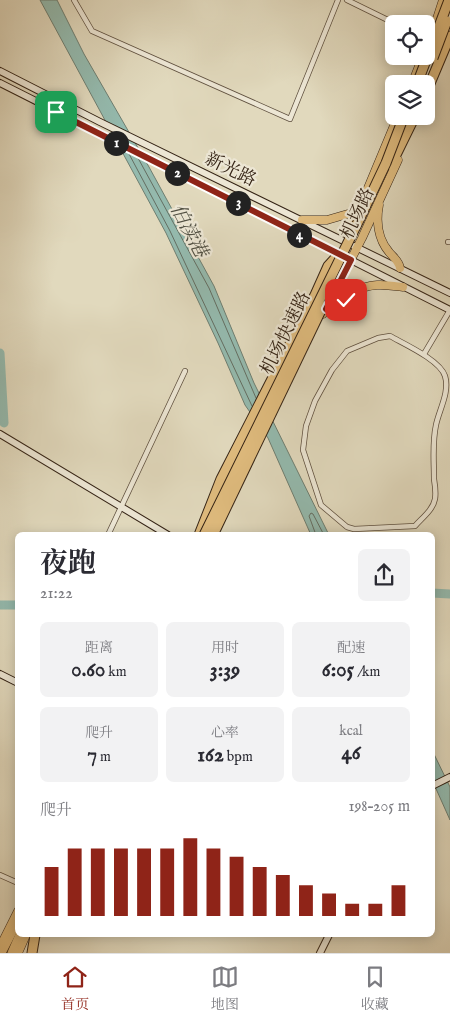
<!DOCTYPE html>
<html lang="zh">
<meta charset="utf-8">
<style>
body{margin:0;font-family:"IM FELL English","Noto Serif SC",serif;background:#f2f2f3;color:#2b2b33;height:100vh;display:flex;flex-direction:column;font-size:19px;white-space:nowrap}
*{box-sizing:border-box;margin:0}
p{font-size:16px;color:#7c7c81}
.icon{flex:none;width:28px;height:28px;fill:none;stroke:currentColor;stroke-width:2;stroke-linecap:round;stroke-linejoin:round}
.map{position:relative;flex:1;overflow:hidden}
.sheet{position:absolute;left:15px;top:532px;width:420px;height:405px;display:flex;flex-direction:column;background:#fff;border-radius:8px;box-shadow:0 2px 12px #0003}
.sheet>*{flex:none}
.fabs{position:absolute;left:385px;top:15px;display:grid;gap:10px}
.fabs a{display:grid;place-items:center;width:50px;height:50px;border-radius:8px;background:#fff;box-shadow:0 2px 12px #0003;font-size:25px}
.pin{position:absolute;display:grid;place-items:center;width:42px;height:42px;color:#fff;margin:-21px;border-radius:10px;box-shadow:0 2px 8px #0006}
.km{position:absolute;width:25px;height:25px;margin:-12px;border-radius:50%;background:#222;color:#fff;font-size:14px;line-height:25px;text-align:center}
.round{display:grid;place-items:center;flex:none;width:52px;height:52px;border-radius:8px;background:#f2f2f3}
.headline{display:flex;align-items:center;justify-content:space-between;height:85px;padding:0 25px}
h1{font-size:28px;font-weight:700;line-height:38px}
.figures{display:grid;grid-template-columns:repeat(3,1fr);gap:8px;height:85px;padding:5px 25px}
.figures div{display:grid;align-content:center;border-radius:8px;background:#f2f2f3;text-align:center}
.figures b{font-size:21px;font-weight:700}
.figures small{font-size:14px;font-weight:400}
.figures p{font-size:14px}
.chart{height:140px;padding:10px 25px}
.chart p{display:flex;justify-content:space-between}
.chart svg{width:100%;height:90px;margin-top:5px;stroke:#8f2418;stroke-width:6}
.tabs{display:flex;justify-content:space-around;align-items:center;height:70px;border-top:1px solid #e1e1e2;background:#fff;font-size:14px;color:#7c7c81}
.tabs a{display:grid;justify-items:center;gap:2px}
.tabs .selected{color:#8f2418}
.map>svg:first-child{display:block}
.water{fill:#94baae;stroke:#6e7e71}
.lines{fill:none;stroke-linecap:round;stroke-linejoin:round}
.shore{stroke:#646e62;stroke-width:1}
.river{stroke:#94baae;stroke-width:9}
.street-casing{stroke:#5f503f;stroke-width:6}
.secondary-casing{stroke:#342315;stroke-width:8}
.primary-casing{stroke:#342315;stroke-width:9}
.highway-casing{stroke:#342315;stroke-width:11}
.street{stroke:#ece6d4;stroke-width:4.5}
.secondary{stroke:#ece6d4;stroke-width:6}
.primary{stroke:#e0bc7e;stroke-width:8}
.highway{stroke:#e0bc7e;stroke-width:9}
.highway-bridge-casing{stroke:#342315;stroke-width:11;stroke-linecap:butt}
.highway-bridge{stroke:#e0bc7e;stroke-width:9}
.route-casing{stroke:#fff;stroke-width:10}
.route{stroke:#8f2418;stroke-width:6}
.labels{text-anchor:middle;stroke-width:4.5;stroke-linejoin:round;paint-order:stroke}
.street-label{font-size:18px;fill:#342315;stroke:#ece6d4}
.water-label{font-size:19px;font-style:italic;fill:#515043;stroke:#ece6d4}
</style>
<div class="map">
<svg width="450" height="953" viewBox="0 0 450 953">
<rect width="100%" height="100%" fill="#e1d9bd"/>
<filter id="stains"><feTurbulence type="fractalNoise" baseFrequency=".004" numOctaves="4"/><feColorMatrix values="0 0 0 0 .2 0 0 0 0 .09 0 0 0 0 .02 0 0 0 .5 -.17"/></filter>
<radialGradient id="worn" r=".72"><stop offset=".6" stop-color="#630" stop-opacity="0"/><stop offset="1" stop-color="#630" stop-opacity=".3"/></radialGradient>
<g class="water">
<path d="M40,0H57L84,54L149,167L214,286L254,383L329,535H311L268,438L245,405L218,343L166,233Z"/>
<path d="M432,750L450,787V820L433,782Z"/>
</g>
<g class="lines">
<g class="shore">
<path d="M128,152L170,231L252,406"/>
<path d="M138,158L209,288L256,398"/>
<path d="M316,535L309,516L311,513L313,514L324,535"/>
</g>
<g class="river">
<path d="M0,353L4,423"/>
<path d="M432,593L450,594"/>
<path d="M0,605H18"/>
</g>
<defs>
<g id="street">
<path d="M74,0L92,31L290,119L338,0"/>
<path d="M347,0L396,24"/>
<path d="M448,242H450"/>
<path d="M390,336C404,344 440,360 445,376C450,392 439,410 436,425C432,443 434,461 434,479C435,485 436,493 435,499C433,510 422,518 415,526L354,529L347,527L321,505L303,450L306,426L315,401L332,370L347,351L378,338Z"/>
<path d="M424,354L450,310"/>
<path d="M108,535L185,371"/>
<path d="M0,875L18,883"/>
</g>
<g id="secondary">
<path d="M0,71L100,122L450,293"/>
<path d="M0,83L450,310"/>
<path d="M0,434L168,535"/>
<path d="M0,674L18,683"/>
<path d="M432,786L450,777"/>
<path d="M320,953L329,935"/>
</g>
<g id="primary">
<path d="M432,34L443,0"/>
<path d="M412,84L423,56"/>
<path d="M379,205C376,221 378,239 389,252C393,257 399,261 400,268"/>
<path d="M302,220H327L358,211"/>
<path d="M353,224L398,116"/>
<path d="M326,309C342,307 344,300 356,292C370,282 387,285 403,287"/>
<path d="M323,314L362,238L398,160"/>
<path d="M2,943L18,911"/>
<path d="M18,953L26,935"/>
</g>
<g id="highway">
<path d="M426,93L450,36"/>
<path d="M391,165L415,116"/>
<path d="M199,535L221,479L315,295L328,266L339,254"/>
<path d="M1,953L18,920"/>
<path d="M12,953L20,935"/>
<path d="M32,953L35,935"/>
</g>
</defs>
<use href="#street" class="street-casing"/>
<use href="#secondary" class="secondary-casing"/>
<use href="#primary" class="primary-casing"/>
<use href="#highway" class="highway-casing"/>
<use href="#street" class="street"/>
<use href="#secondary" class="secondary"/>
<use href="#primary" class="primary"/>
<use href="#highway" class="highway"/>
<defs>
<g id="highway-bridge">
<path d="M433,58L447,21"/>
<path d="M417,84L449,0"/>
<path d="M204,535L360,218L386,163L404,116"/>
<path d="M213,535L323,306"/>
</g>
</defs>
<use href="#highway-bridge" class="highway-bridge-casing"/>
<use href="#highway-bridge" class="highway-bridge"/>
</g>
<g class="lines">
<defs>
<path id="route" d="M56,112L351,260L326,309L337,308L346,300"/>
</defs>
<use href="#route" class="route-casing"/>
<use href="#route" class="route"/>
</g>
<g class="labels">
<g class="street-label">
<text transform="translate(231 169) rotate(26)" y="6">新光路</text>
<text transform="translate(357 213) rotate(-65)" y="6">机场路</text>
<text transform="translate(285 333) rotate(-64)" y="6">机场快速路</text>
</g>
<g class="water-label">
<text transform="translate(190 230) rotate(62)" y="7">伯渎港</text>
</g>
</g>
<rect width="100%" height="100%" filter="url(#stains)"/>
<rect width="100%" height="100%" fill="url(#worn)"/>
</svg>
<div class="fabs">
<a><svg class="icon" aria-label="locate" viewBox="0 0 24 24"><circle cx="12" cy="12" r="6"/><path d="M12 2v4M12 18v4M2 12h4M18 12h4"/></svg></a>
<a><svg class="icon" aria-label="layers" viewBox="0 0 24 24"><path d="M12 4l9 5-9 5-9-5zM3 14l9 5 9-5"/></svg></a>
</div>
<div class="pin" style="left:56px;top:112px;background:#1e9e55"><svg class="icon" aria-label="arrive" viewBox="0 0 24 24"><path d="M6 21V4h12l-3 4 3 4H6"/></svg></div>
<div class="pin" style="left:346px;top:300px;background:#d93025"><svg class="icon" aria-label="check" viewBox="0 0 24 24"><path d="M5 12l5 5 9-10"/></svg></div>
<b class="km" style="left:116px;top:143px">1</b>
<b class="km" style="left:177px;top:173px">2</b>
<b class="km" style="left:238px;top:203px">3</b>
<b class="km" style="left:299px;top:235px">4</b>
<section class="sheet">
<div class="headline"><div><h1>夜跑</h1><p>21:22</p></div><a class="round"><svg class="icon" aria-label="share" viewBox="0 0 24 24"><path d="M12 15V3M7 8l5-5 5 5M5 13v7h14v-7"/></svg></a></div>
<div class="figures">
<div><p>距离</p><b>0.60<small> km</small></b></div>
<div><p>用时</p><b>3:39</b></div>
<div><p>配速</p><b>6:05<small> /km</small></b></div>
</div>
<div class="figures">
<div><p>爬升</p><b>7<small> m</small></b></div>
<div><p>心率</p><b>162<small> bpm</small></b></div>
<div><p>kcal</p><b>46</b></div>
</div>
<div class="chart"><p><span>爬升</span>198–205 m</p>
<svg viewBox="0 0 160 44" preserveAspectRatio="none"><path d="M5 44V20M15 44V11M25 44V11M35 44V11M45 44V11M55 44V11M65 44V6M75 44V11M85 44V15M95 44V20M105 44V24M115 44V29M125 44V33M135 44V38M145 44V38M155 44V29"/></svg>
</div>
</section>
</div>
<nav class="tabs">
<a class="selected"><svg class="icon" aria-label="home" viewBox="0 0 24 24"><path d="M3 11l9-7 9 7M6 9v11h12V9"/></svg>首页</a>
<a><svg class="icon" aria-label="map" viewBox="0 0 24 24"><path d="M3 6l6-2 6 2 6-2v14l-6 2-6-2-6 2zM9 4v14M15 6v14"/></svg>地图</a>
<a><svg class="icon" aria-label="saved" viewBox="0 0 24 24"><path d="M7 4h10v16l-5-4-5 4z"/></svg>收藏</a>
</nav>
